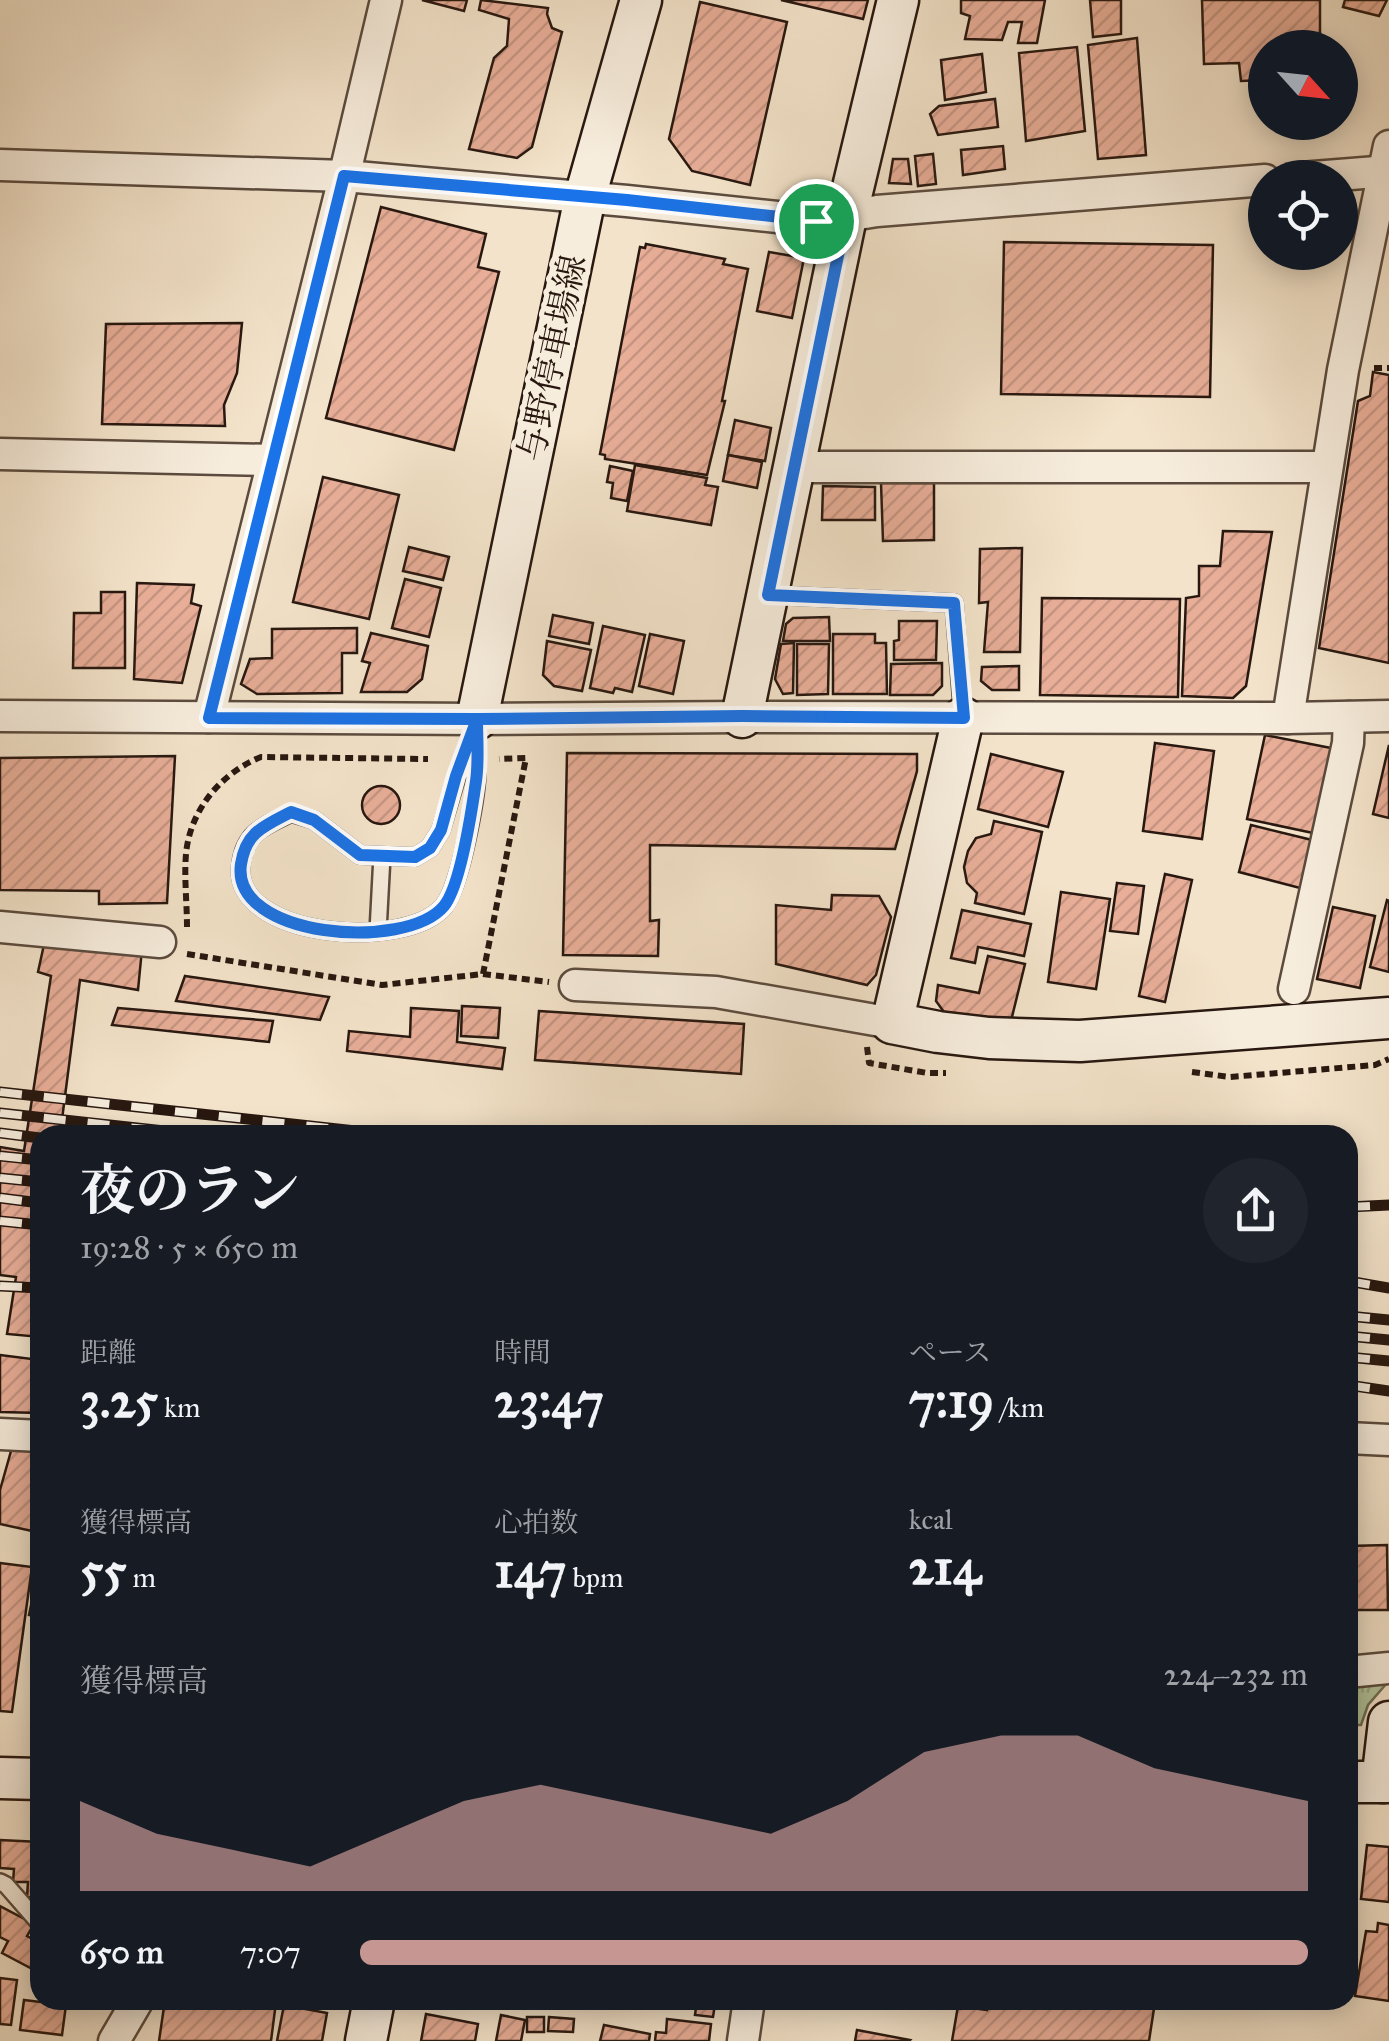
<!DOCTYPE html>
<html lang="ja">
<meta charset="utf-8">
<style>
body{margin:0;font-family:"IM FELL Great Primer","Noto Serif JP",serif;background:#20242c;color:#f1f3f6;height:100vh;display:flex;flex-direction:column;font-size:38px;white-space:nowrap}
*{box-sizing:border-box;margin:0}
p{font-size:32px;color:#9ea1a6}
.icon{flex:none;width:55px;height:55px;fill:none;stroke:currentColor;stroke-width:2;stroke-linecap:round;stroke-linejoin:round}
.map{position:relative;flex:1;overflow:hidden}
.side{position:absolute;left:30px;top:1125px;width:1328px;height:885px;display:flex;flex-direction:column;background:#171b24;border-radius:30px;box-shadow:0 5px 25px #0003}
.side>*{flex:none}
.needle{width:65px;rotate:117deg}
.tools{position:absolute;left:1248px;top:30px;display:grid;gap:20px}
.tools a{display:grid;place-items:center;width:110px;height:110px;border-radius:50%;background:#171b24;box-shadow:0 5px 25px #0003;font-size:50px}
.pin{position:absolute;display:grid;place-items:center;width:85px;height:85px;color:#fff;margin:-42px;border:5px solid #fff;border-radius:50%;box-shadow:0 2px 10px #0007}
.round{display:grid;place-items:center;flex:none;width:105px;height:105px;border-radius:52px;background:#20242c}
.overview{display:flex;align-items:center;justify-content:space-between;height:170px;padding:0 50px}
h1{font-size:55px;font-weight:700;line-height:75px}
.metrics{display:grid;grid-template-columns:repeat(3,1fr);gap:15px;height:170px;padding:10px 50px}
.metrics div{display:grid;align-content:center}
.metrics b{font-size:50px;font-weight:700}
.metrics small{font-size:28px;font-weight:400}
.metrics p{font-size:28px}
.chart{height:280px;padding:20px 50px}
.chart p{display:flex;justify-content:space-between}
.chart svg{width:100%;height:180px;margin-top:10px;fill:#c59692;opacity:.7}
ul{padding:0 50px;list-style:none;font-size:32px}
li{display:grid;grid-template-columns:160px 120px 1fr;align-items:center;height:75px}
li i{height:25px;border-radius:12px;background:#c59692}
.map>svg:first-child{display:block}
.grass{fill:url(#grass-tufts);stroke:#6e6e56;stroke-width:2.5}
.building{fill:url(#building-hatch);stroke:#281810;stroke-width:2.5}
.lines{fill:none;stroke-linecap:round;stroke-linejoin:round}
.lane-casing{stroke:#5b4b3e;stroke-width:20}
.street-casing{stroke:#5b4b3e;stroke-width:35}
.secondary-casing{stroke:#281810;stroke-width:45}
.path{stroke:#281810;stroke-width:6;stroke-dasharray:8 5;stroke-linecap:butt}
.lane{stroke:#f7eddd;stroke-width:15}
.street{stroke:#f7eddd;stroke-width:30}
.secondary{stroke:#f7eddd;stroke-width:40}
.rail-casing{stroke:#281810;stroke-width:11}
.rail{stroke:#f7eddd;stroke-width:8;stroke-dasharray:22;stroke-linecap:butt}
.route-casing{stroke:#fff;stroke-width:20}
.route{stroke:#1a73e8;stroke-width:12}
.labels{text-anchor:middle;stroke-width:10;stroke-linejoin:round;paint-order:stroke}
.street-label{font-size:35px;fill:#281810;stroke:#f7eddd}
</style>
<div class="map">
<svg width="1389" height="2041" viewBox="0 0 1389 2041">
<defs>
<pattern id="grass-tufts" width="24" height="20" patternUnits="userSpaceOnUse" patternTransform="scale(2.5)"><rect width="24" height="20" fill="#b5c59b"/><path d="M3 7l-1-3M5 7V3M7 7l1-3M15 17l-1-3M17 17v-4M19 17l1-3" fill="none" stroke="#9ca884"/></pattern>
<pattern id="building-hatch" width="6" height="6" patternUnits="userSpaceOnUse" patternTransform="scale(2.5)"><rect width="6" height="6" fill="#e8ae98"/><path d="M-1 1l2-2M0 6l6-6M5 7l2-2" fill="none" stroke="#c79582"/></pattern>
</defs>
<rect width="100%" height="100%" fill="#f3e3ca"/>
<filter id="stains"><feTurbulence type="fractalNoise" baseFrequency=".002" numOctaves="4"/><feColorMatrix values="0 0 0 0 .2 0 0 0 0 .09 0 0 0 0 .02 0 0 0 .5 -.17"/></filter>
<radialGradient id="worn" r=".72"><stop offset=".6" stop-color="#630" stop-opacity="0"/><stop offset="1" stop-color="#630" stop-opacity=".3"/></radialGradient>
<path class="grass" d="M1387,1683L1368,1705L1361,1725H1348V1686Z"/>
<g class="building">
<path d="M422,0H467L464,11Z"/>
<path d="M481,0L548,8L547,14L552,28L562,32L532,147L517,158L469,149L494,58L507,46L509,19L479,10Z"/>
<path d="M781,0H868L863,19Z"/>
<path d="M961,0H1045L1037,43H1018L1022,22H1008L1002,40L965,39L970,16L961,13Z"/>
<path d="M1090,0H1121V34L1093,37Z"/>
<path d="M1202,0H1320V48H1265V80L1241,81L1239,63L1204,64Z"/>
<path d="M1345,0H1387L1379,16L1343,7Z"/>
<path d="M700,2L787,22L750,185L692,171L669,139Z"/>
<path d="M1137,38L1146,155L1098,159L1088,45Z"/>
<path d="M1077,47L1085,131L1026,141L1019,53Z"/>
<path d="M982,54L986,92L945,100L941,60Z"/>
<path d="M995,99L998,127L938,135L930,114L939,106Z"/>
<path d="M1003,146L1005,169L963,175L961,150Z"/>
<path d="M933,154L936,184L918,186L915,156Z"/>
<path d="M893,159H908L911,184L889,183Z"/>
<path d="M381,207L486,234L478,267L499,272L454,450L326,418Z"/>
<path d="M1004,242L1213,245L1210,397L1001,394Z"/>
<path d="M646,244L725,259L723,264L748,269L722,401H725L707,475L605,459V455L600,454L640,247L645,248Z"/>
<path d="M769,252L804,258L792,318L757,311Z"/>
<path d="M242,323L237,373L224,405L225,426L102,424L106,324Z"/>
<path d="M1373,372L1389,375V663L1319,648L1358,401L1370,396Z"/>
<path d="M735,420L771,428L765,461L728,455Z"/>
<path d="M728,455L762,462L757,488L723,481Z"/>
<path d="M635,465L707,478L705,485L718,487L711,525L627,511Z"/>
<path d="M610,466L633,471L627,501L611,498L613,483L607,482Z"/>
<path d="M323,477L399,495L369,619L293,602Z"/>
<path d="M881,483H934V540L883,541Z"/>
<path d="M823,486L875,487V520H822Z"/>
<path d="M1223,531L1272,532L1246,686L1233,698L1182,696L1186,598L1199,596V566H1220Z"/>
<path d="M409,547L449,557L443,580L403,571Z"/>
<path d="M1022,548L1020,652H984L988,602L979,603L980,549Z"/>
<path d="M405,579L441,588L429,637L392,628Z"/>
<path d="M137,583L194,585L191,603L201,606L182,683L134,679Z"/>
<path d="M101,592H125V668H73L74,613H101Z"/>
<path d="M1042,598L1180,599L1178,697L1040,695Z"/>
<path d="M553,615L593,623L589,644L549,636Z"/>
<path d="M829,617L830,641H783L786,624L793,618Z"/>
<path d="M899,621H937L936,660H894V641L899,640Z"/>
<path d="M603,626L645,635L632,692L615,688L613,693L590,688Z"/>
<path d="M357,628V653H342V693L257,694L241,684L250,659L272,658V629Z"/>
<path d="M371,633L428,646L422,679L407,692H361L370,663L362,661Z"/>
<path d="M650,634L684,641L673,694L639,686Z"/>
<path d="M833,634H875V643H886L887,694H833Z"/>
<path d="M547,641L591,650L582,691L554,686L543,675Z"/>
<path d="M794,643L793,693L783,694L775,679L781,644Z"/>
<path d="M797,644H829L828,694L797,695Z"/>
<path d="M942,663V686L933,695H890L891,664Z"/>
<path d="M1019,666V690H992L981,681L982,667Z"/>
<path d="M1265,735L1331,748L1313,833L1247,819Z"/>
<path d="M1155,743L1214,751L1202,839L1143,831Z"/>
<path d="M1389,745V818L1373,814Z"/>
<path d="M567,753L917,754V771L895,849L650,845V921L659,920L658,956L563,955Z"/>
<path d="M991,754L1063,772L1048,827L978,809Z"/>
<path d="M175,756L167,903L99,904V891L0,890V758Z"/>
<circle cx="381" cy="805" r="19"/>
<path d="M994,821L1042,832L1024,914L975,903L977,893L967,883L964,867L968,851L976,838L991,834Z"/>
<path d="M1251,825L1312,840L1300,888L1239,872Z"/>
<path d="M1165,874L1192,880L1165,1002L1139,996Z"/>
<path d="M1117,883L1144,886L1138,934L1110,931Z"/>
<path d="M1061,892L1110,899L1096,989L1048,982Z"/>
<path d="M832,895L879,896L891,917L876,975L867,985L776,964V905L831,910Z"/>
<path d="M1387,900L1389,901V972L1370,967Z"/>
<path d="M1333,907L1375,916L1360,988L1317,979Z"/>
<path d="M962,910L1031,924L1024,956L978,947L975,963L951,958Z"/>
<path d="M45,940L142,949L138,990L80,980L60,1135H40V1337L7,1334L16,1277L0,1275V1147L24,1151L51,976L38,972Z"/>
<path d="M988,956L1025,964L1011,1021L974,1018L944,1012L936,1001L938,985L979,993Z"/>
<path d="M185,976L329,997L320,1020L176,1001Z"/>
<path d="M462,1006L500,1008L498,1038L461,1036Z"/>
<path d="M118,1008L273,1021L269,1042L112,1025Z"/>
<path d="M411,1008L459,1011L457,1042L505,1048L502,1069L347,1051L349,1031L410,1037Z"/>
<path d="M539,1011L744,1024L741,1074L535,1060Z"/>
<path d="M0,1355L40,1360V1413L0,1412Z"/>
<path d="M13,1444L40,1445V1495L32,1531L0,1524V1490Z"/>
<path d="M1387,1545L1388,1610H1349L1348,1546Z"/>
<path d="M40,1562V1617L29,1615Z"/>
<path d="M0,1563L32,1567L12,1712L0,1711Z"/>
<path d="M0,1840L40,1842V1906L38,1904V1898L27,1897L28,1882H13L14,1869L0,1868Z"/>
<path d="M1367,1845L1389,1847V1902L1361,1899Z"/>
<path d="M0,1906L34,1924L27,1936L40,1943L38,1972L2,1953L8,1941L0,1937Z"/>
<path d="M1378,1923L1389,1925V2001L1355,1996L1366,1931L1377,1932Z"/>
<path d="M0,1978L17,1980L11,2025L0,2024Z"/>
<path d="M24,2000L66,2005L62,2035L20,2030Z"/>
<path d="M165,2000L276,2002L271,2041H159Z"/>
<path d="M656,2000H687L686,2006L655,2003Z"/>
<path d="M697,2000H735V2006L715,2004L713,2017L695,2015Z"/>
<path d="M988,2000H1142L1155,2002L1149,2041H952L958,2006L987,2010Z"/>
<path d="M284,2005L327,2013L322,2041H277Z"/>
<path d="M426,2014L478,2024L475,2041H421Z"/>
<path d="M501,2015L525,2020L521,2041H496Z"/>
<rect x="527" y="2017" width="17" height="15"/>
<path d="M549,2017L574,2019L573,2032L548,2031Z"/>
<path d="M667,2019L711,2024L709,2041H655L656,2032L666,2033Z"/>
<path d="M604,2025L650,2034L649,2041H600Z"/>
<path d="M857,2030L910,2040L909,2041H855Z"/>
</g>
<g class="lines">
<defs>
<g id="lane">
<path d="M768,595L954,603L963,718"/>
<path d="M477,719C477,737 477,755 477,773C476,800 460,886 444,906C406,952 230,938 241,864C245,832 264,826 291,813L314,820L360,855L415,857L430,848L441,830L457,776Z"/>
<path d="M378,931L382,856"/>
<path d="M0,1882L6,1885L40,1924"/>
</g>
<g id="street">
<path d="M0,165L345,176L627,201L815,221L877,211L1265,180"/>
<path d="M1301,178L1389,171"/>
<path d="M0,454L272,460"/>
<path d="M796,467H1326"/>
<path d="M0,716L477,719L742,717L1288,718L1389,716"/>
<path d="M209,717L340,194L386,0"/>
<path d="M1288,718L1343,370L1389,146"/>
<path d="M0,927L160,942"/>
<path d="M575,985L716,992L892,1023"/>
<path d="M1294,989L1348,743L1349,717"/>
<path d="M0,1434L40,1436"/>
<path d="M1348,1438L1389,1440"/>
<path d="M1348,1672L1389,1668"/>
<path d="M114,2041L138,2000"/>
<path d="M743,2041L749,2000"/>
</g>
<g id="secondary">
<path d="M742,717L846,217L898,0"/>
<path d="M963,718L892,1023L938,1032L989,1038L1080,1041L1389,1018"/>
<path d="M477,719L585,197L641,0"/>
<path d="M0,1778L40,1779"/>
<path d="M1348,1782H1389"/>
<path d="M1382,1782L1389,1722"/>
<path d="M366,2041L374,2000"/>
</g>
</defs>
<use href="#lane" class="lane-casing"/>
<use href="#street" class="street-casing"/>
<use href="#secondary" class="secondary-casing"/>
<g class="path">
<path d="M1374,368H1389"/>
<path d="M187,927C187,903 184,878 186,854C190,810 221,773 261,757L428,759"/>
<path d="M187,954L382,985L483,974L526,758L499,759"/>
<path d="M483,974L549,982"/>
<path d="M867,1047L869,1063L927,1073H946"/>
<path d="M1192,1072L1230,1077L1375,1065L1389,1059"/>
</g>
<use href="#lane" class="lane"/>
<use href="#street" class="street"/>
<use href="#secondary" class="secondary"/>
<defs>
<g id="rail">
<path d="M0,1092L392,1135"/>
<path d="M0,1113L201,1135"/>
<path d="M0,1133L40,1138"/>
<path d="M0,1156L40,1160"/>
<path d="M0,1178L40,1182"/>
<path d="M0,1198L40,1203"/>
<path d="M1348,1207L1389,1205"/>
<path d="M0,1221L40,1225"/>
<path d="M1348,1281L1389,1288"/>
<path d="M0,1286L40,1288"/>
<path d="M1348,1316L1389,1320"/>
<path d="M1348,1336L1389,1340"/>
<path d="M1348,1357L1389,1361"/>
<path d="M1348,1385L1389,1391"/>
</g>
</defs>
<use href="#rail" class="rail-casing"/>
<use href="#rail" class="rail"/>
</g>
<g class="lines">
<defs>
<path id="route" d="M816,221L627,200L344,176L209,718L477,719L456,776L441,830L430,848L415,857L360,855L314,820L291,812C264,826 246,832 241,864C230,938 406,952 444,906C461,885 472,809 476,781C479,761 477,739 477,719L742,716L964,718L954,603L768,595L846,217L816,221"/>
</defs>
<use href="#route" class="route-casing"/>
<use href="#route" class="route"/>
</g>
<g class="labels">
<g class="street-label">
<text transform="translate(552 358) rotate(-78)" y="12">与野停車場線</text>
</g>
</g>
<rect width="100%" height="100%" filter="url(#stains)"/>
<rect width="100%" height="100%" fill="url(#worn)"/>
</svg>
<div class="tools">
<a><svg class="needle" viewBox="-14 -14 28 28"><path d="M0-13l5 13h-10z" fill="#e53935"/><path d="M0 13l5-13h-10z" fill="#9ea1a6"/></svg></a>
<a><svg class="icon" aria-label="locate" viewBox="0 0 24 24"><circle cx="12" cy="12" r="6"/><path d="M12 2v4M12 18v4M2 12h4M18 12h4"/></svg></a>
</div>
<div class="pin" style="left:816px;top:221px;background:#1e9e55"><svg class="icon" aria-label="arrive" viewBox="0 0 24 24"><path d="M6 21V4h12l-3 4 3 4H6"/></svg></div>
<section class="side">
<div class="overview"><div><h1>夜のラン</h1><p>19:28 · 5 × 650 m</p></div><a class="round"><svg class="icon" aria-label="share" viewBox="0 0 24 24"><path d="M12 15V3M7 8l5-5 5 5M5 13v7h14v-7"/></svg></a></div>
<div class="metrics">
<div><p>距離</p><b>3.25<small> km</small></b></div>
<div><p>時間</p><b>23:47</b></div>
<div><p>ペース</p><b>7:19<small> /km</small></b></div>
</div>
<div class="metrics">
<div><p>獲得標高</p><b>55<small> m</small></b></div>
<div><p>心拍数</p><b>147<small> bpm</small></b></div>
<div><p>kcal</p><b>214</b></div>
</div>
<div class="chart"><p><span>獲得標高</span>224–232 m</p>
<svg viewBox="0 0 160 44" preserveAspectRatio="none"><path d="M0 44V22L10 30L20 34L30 38L40 30L50 22L60 18L70 22L80 26L90 30L100 22L110 10L120 6L130 6L140 14L150 18L160 22V44z"/></svg>
</div>
<ul>
<li><b>650 m</b>7:07<i style="width:100%"></i></li>
</ul>
</section>
</div>
